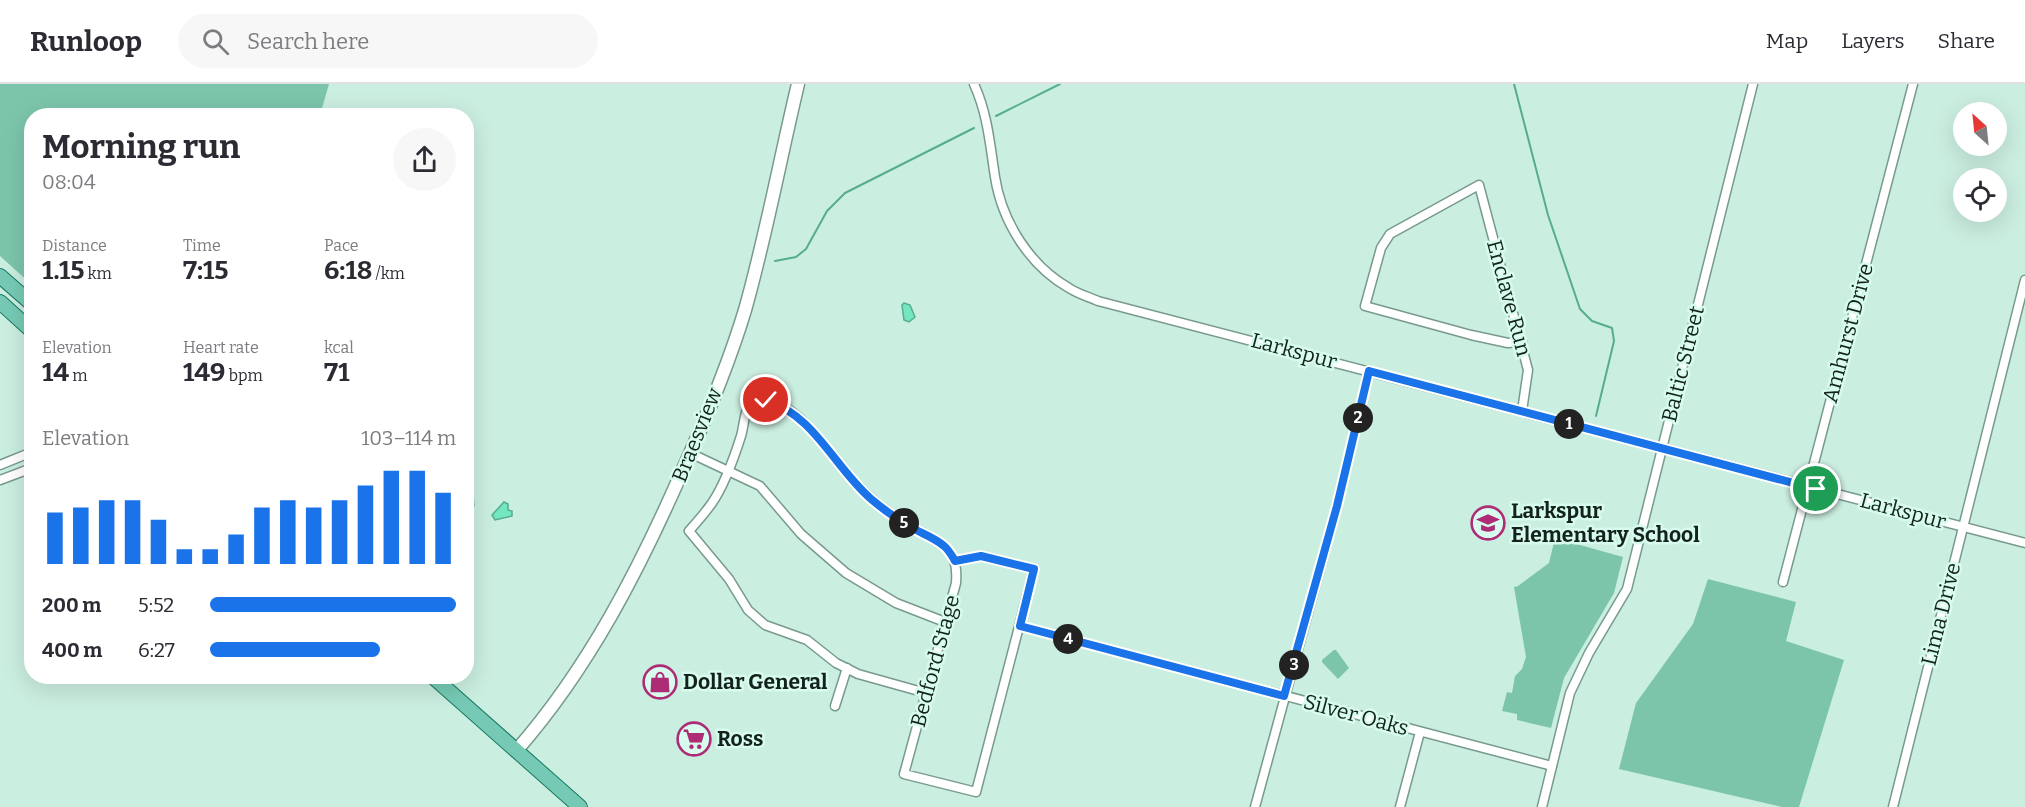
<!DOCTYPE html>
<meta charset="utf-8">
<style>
body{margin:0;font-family:Bitter,serif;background:#f7f7f7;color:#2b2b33;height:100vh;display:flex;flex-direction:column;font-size:22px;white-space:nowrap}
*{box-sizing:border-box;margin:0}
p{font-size:20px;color:#7c7c81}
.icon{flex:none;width:33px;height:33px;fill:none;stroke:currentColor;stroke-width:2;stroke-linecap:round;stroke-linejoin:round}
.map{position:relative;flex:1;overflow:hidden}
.details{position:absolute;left:24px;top:24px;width:450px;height:576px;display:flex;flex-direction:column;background:#fff;border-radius:24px;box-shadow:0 6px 24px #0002}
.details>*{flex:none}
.needle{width:39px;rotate:333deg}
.fabs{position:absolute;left:1953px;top:18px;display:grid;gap:12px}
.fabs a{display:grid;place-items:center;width:54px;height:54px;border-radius:50%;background:#fff;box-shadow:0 6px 24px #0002;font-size:30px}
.pin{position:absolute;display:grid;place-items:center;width:51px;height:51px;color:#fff;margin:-26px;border:3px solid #fff;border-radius:50%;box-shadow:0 2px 6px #0007}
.km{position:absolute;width:30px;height:30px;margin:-15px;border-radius:50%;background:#222;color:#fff;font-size:16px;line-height:30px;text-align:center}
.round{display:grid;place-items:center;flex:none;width:63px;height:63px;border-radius:32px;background:#f7f7f7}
.summary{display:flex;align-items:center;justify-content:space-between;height:102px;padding:0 18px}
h1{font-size:33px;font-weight:700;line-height:45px}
.figures{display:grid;grid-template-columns:repeat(3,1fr);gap:9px;height:102px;padding:6px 18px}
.figures div{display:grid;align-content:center}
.figures b{font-size:26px;font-weight:700}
.figures small{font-size:16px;font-weight:400}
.figures p{font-size:16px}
.chart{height:168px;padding:12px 18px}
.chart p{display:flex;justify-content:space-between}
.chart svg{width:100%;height:108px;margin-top:6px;stroke:#1a73e8;stroke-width:6}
ul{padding:0 18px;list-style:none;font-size:20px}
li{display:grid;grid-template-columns:96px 72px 1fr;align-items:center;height:45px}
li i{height:15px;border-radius:8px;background:#1a73e8}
header{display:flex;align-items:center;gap:36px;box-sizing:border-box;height:84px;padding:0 30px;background:#fff;border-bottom:2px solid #e1e1e2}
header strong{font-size:28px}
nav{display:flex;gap:33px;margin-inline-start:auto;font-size:21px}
.search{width:420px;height:54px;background:#f7f7f7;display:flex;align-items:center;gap:15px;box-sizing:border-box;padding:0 21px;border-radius:33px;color:#7c7c81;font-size:22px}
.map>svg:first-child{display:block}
.green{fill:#7cc5ab}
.water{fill:#73e7c0;stroke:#56ac8f;stroke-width:1.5}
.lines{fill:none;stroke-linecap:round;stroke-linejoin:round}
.stream{stroke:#56ac8f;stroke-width:2}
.street-casing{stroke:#789a8d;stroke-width:11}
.secondary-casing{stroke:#789a8d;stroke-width:15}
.primary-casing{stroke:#18785f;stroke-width:16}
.street{stroke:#fff;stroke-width:8}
.secondary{stroke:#fff;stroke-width:12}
.primary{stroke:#76cab5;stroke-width:14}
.route-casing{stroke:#fff;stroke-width:12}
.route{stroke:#1a73e8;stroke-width:8}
.labels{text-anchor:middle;stroke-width:5;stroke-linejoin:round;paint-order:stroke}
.street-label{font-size:21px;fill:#14221d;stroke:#d7fced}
.poi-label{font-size:21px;font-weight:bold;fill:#14221d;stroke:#d7fced;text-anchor:start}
</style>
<header>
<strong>Runloop</strong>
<div class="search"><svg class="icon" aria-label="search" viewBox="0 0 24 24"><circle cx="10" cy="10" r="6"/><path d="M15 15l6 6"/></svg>Search here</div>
<nav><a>Map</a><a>Layers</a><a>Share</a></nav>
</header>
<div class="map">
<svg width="2025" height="723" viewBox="0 0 2025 723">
<rect width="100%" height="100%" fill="#caeee0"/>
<g class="green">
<path d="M0,0H329L320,31L32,32L31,200L0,172Z"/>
<path d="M472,400L475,422L467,423V401Z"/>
<path d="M1555,454L1623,473L1614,509L1564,594L1551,644L1517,636V630L1502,627L1507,608L1512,609L1515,592L1522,585L1526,573L1514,503L1518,502L1549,479Z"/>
<path d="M1708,495L1796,518L1786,557L1844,576L1799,723H1782L1619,685L1636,619L1693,540Z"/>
<path d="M1334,566H1336L1349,584L1338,595L1322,578V576Z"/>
</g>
<g class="water">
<path d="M904,219L910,221L915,233L909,238L904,236L902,221Z"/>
<path d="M504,418L508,420V426L512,427V432L495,436L492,431Z"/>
</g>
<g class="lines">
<g class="stream">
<path d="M1514,0L1548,131L1580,225L1592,237L1612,244L1614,257L1596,332"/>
<path d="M996,32L1060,0"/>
<path d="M775,177L796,173L806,165L827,127L845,109L974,44"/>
</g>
<defs>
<g id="street">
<path d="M974,0C988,31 990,61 995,93C1002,138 1030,182 1069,204C1078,210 1089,213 1098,217L2025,459"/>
<path d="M1522,327L1528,286L1479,101L1390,150L1381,164L1365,222L1471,251L1508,259L1522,258"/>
<path d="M690,369L760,402L801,450L846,489L896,519L945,538"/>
<path d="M0,381L32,368"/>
<path d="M0,396L32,384"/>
<path d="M1783,498L1913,0"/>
<path d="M1020,542L1552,682"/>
<path d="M926,609L858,590L836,579L807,556L765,541L748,526L729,495L689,447C697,438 705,429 712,419C725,400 734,374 741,352C744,343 744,323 753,318C786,301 832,373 849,392C866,412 886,428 908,441C921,449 937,454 947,465C956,475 957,486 956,499L904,690L976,708L1034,485L981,472L955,477"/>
<path d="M835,622L847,584"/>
<path d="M1255,723L1337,422L1369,287"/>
<path d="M1400,723L1420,648"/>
<path d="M1542,723L1570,609L1589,569L1627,505L1753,0"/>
<path d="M1893,723L2025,196"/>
</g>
<path id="secondary" d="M516,667C589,584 640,484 684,383C707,332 729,279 745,226C766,152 780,75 798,0"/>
<g id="primary">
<path d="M0,192L32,220"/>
<path d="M0,218L32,247"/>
<path d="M432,592L580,723"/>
</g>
</defs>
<use href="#street" class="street-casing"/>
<use href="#secondary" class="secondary-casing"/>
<use href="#primary" class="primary-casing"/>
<use href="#street" class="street"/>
<use href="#secondary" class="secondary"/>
<use href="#primary" class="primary"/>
</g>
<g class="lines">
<defs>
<path id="route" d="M766,316C815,332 834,383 871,415C883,425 895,434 909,442C920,449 934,453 944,462C949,466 952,472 955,477L981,472L1034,485L1020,542L1284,612L1337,422L1369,287L1816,405"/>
</defs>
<use href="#route" class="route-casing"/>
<use href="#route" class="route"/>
</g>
<defs>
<symbol id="school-ring" viewBox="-11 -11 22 22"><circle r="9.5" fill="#d7fced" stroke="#ae2b75" stroke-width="1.5"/><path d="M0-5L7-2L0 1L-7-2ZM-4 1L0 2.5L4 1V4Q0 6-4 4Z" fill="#ae2b75"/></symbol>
<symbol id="shop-ring" viewBox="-11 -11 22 22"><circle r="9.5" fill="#d7fced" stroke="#ae2b75" stroke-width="1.5"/><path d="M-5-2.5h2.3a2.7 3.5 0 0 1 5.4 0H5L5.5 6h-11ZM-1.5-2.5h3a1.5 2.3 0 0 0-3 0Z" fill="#ae2b75"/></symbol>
<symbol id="supermarket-ring" viewBox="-11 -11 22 22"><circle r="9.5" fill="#d7fced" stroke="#ae2b75" stroke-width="1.5"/><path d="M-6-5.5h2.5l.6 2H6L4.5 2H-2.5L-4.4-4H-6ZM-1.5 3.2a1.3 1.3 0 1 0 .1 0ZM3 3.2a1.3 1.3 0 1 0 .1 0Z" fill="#ae2b75"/></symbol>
</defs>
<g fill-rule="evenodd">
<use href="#school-ring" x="1469" y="420" width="38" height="38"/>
<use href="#shop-ring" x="641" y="579" width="38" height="38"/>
<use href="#supermarket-ring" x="675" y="636" width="38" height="38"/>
</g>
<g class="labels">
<g class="street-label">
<text transform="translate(1509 214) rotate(75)" y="7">Enclave Run</text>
<text transform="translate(1848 249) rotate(-75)" y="7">Amhurst Drive</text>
<text transform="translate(1294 267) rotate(15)" y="7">Larkspur</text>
<text transform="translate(1683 280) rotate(-76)" y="7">Baltic Street</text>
<text transform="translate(697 351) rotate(-68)" y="7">Braesview</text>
<text transform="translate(1903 427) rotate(15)" y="7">Larkspur</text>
<text transform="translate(1941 530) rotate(-76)" y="7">Lima Drive</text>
<text transform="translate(935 577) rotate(-75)" y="7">Bedford Stage</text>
<text transform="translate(1356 631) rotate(15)" y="7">Silver Oaks</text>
</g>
<g class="poi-label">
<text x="1511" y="434">Larkspur<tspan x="1511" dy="24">Elementary School</tspan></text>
<text x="683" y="605">Dollar General</text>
<text x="717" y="662">Ross</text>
</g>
</g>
</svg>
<div class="fabs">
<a><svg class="needle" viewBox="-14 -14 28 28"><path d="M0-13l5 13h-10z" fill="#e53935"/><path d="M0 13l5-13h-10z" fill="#7c7c81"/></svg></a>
<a><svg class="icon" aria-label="locate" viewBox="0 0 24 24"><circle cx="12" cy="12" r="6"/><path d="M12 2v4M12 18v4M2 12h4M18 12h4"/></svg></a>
</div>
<div class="pin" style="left:1816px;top:405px;background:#1e9e55"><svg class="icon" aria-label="arrive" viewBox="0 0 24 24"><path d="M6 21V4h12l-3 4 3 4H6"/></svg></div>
<div class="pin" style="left:766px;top:316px;background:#d93025"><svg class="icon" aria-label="check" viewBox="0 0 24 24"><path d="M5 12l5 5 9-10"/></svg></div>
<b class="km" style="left:1569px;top:340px">1</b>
<b class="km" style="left:1358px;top:334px">2</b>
<b class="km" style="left:1294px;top:581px">3</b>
<b class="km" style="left:1068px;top:555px">4</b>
<b class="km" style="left:904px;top:439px">5</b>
<section class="details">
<div class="summary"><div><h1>Morning run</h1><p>08:04</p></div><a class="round"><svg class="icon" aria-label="share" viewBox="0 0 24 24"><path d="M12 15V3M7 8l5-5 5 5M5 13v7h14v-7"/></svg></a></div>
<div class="figures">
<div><p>Distance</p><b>1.15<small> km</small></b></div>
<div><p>Time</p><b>7:15</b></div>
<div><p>Pace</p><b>6:18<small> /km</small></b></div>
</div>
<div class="figures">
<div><p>Elevation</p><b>14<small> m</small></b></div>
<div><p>Heart rate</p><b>149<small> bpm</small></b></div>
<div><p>kcal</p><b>71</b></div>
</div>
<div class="chart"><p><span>Elevation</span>103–114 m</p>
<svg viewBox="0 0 160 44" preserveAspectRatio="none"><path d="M5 44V23M15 44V21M25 44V18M35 44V18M45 44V26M55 44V38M65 44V38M75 44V32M85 44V21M95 44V18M105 44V21M115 44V18M125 44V12M135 44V6M145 44V6M155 44V15"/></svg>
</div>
<ul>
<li><b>200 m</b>5:52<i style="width:100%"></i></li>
<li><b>400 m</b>6:27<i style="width:69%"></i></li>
</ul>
</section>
</div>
